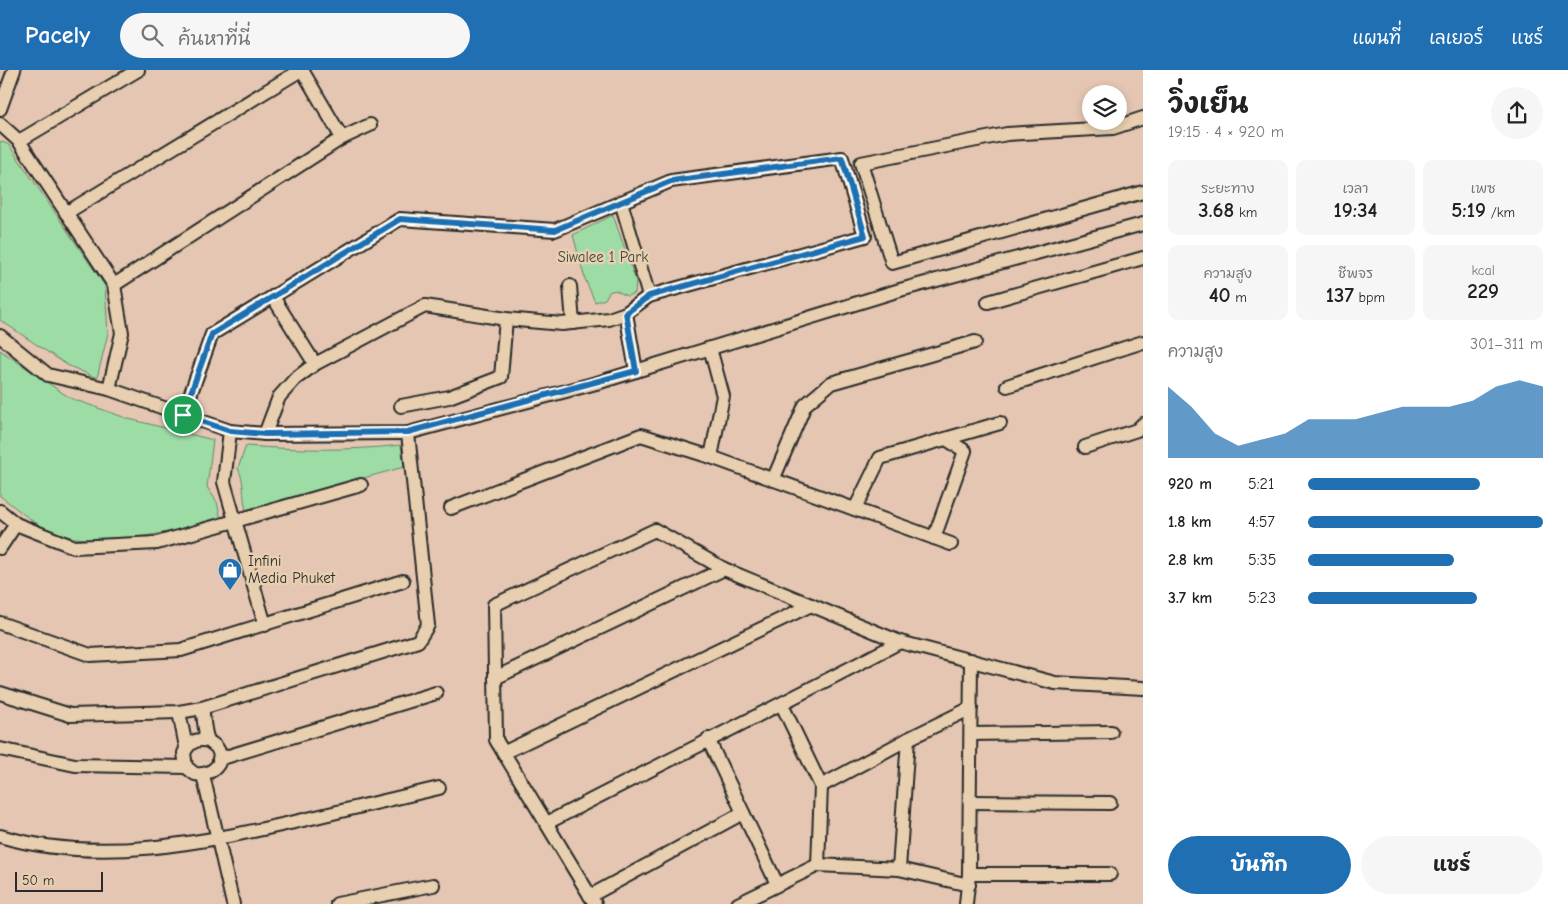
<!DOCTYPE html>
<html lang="th">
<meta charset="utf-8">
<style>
body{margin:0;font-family:"Comic Neue","Playpen Sans Thai",sans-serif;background:#f6f6f6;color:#222;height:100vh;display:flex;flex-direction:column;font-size:19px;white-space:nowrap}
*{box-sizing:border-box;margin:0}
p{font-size:16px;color:#767676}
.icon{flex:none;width:28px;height:28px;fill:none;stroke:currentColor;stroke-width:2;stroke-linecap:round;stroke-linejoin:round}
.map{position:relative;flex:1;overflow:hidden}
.side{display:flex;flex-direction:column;background:#fff;width:425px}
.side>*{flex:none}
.fabs{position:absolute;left:1082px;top:15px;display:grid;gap:10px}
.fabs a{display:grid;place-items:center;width:45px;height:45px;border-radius:50%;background:#fff;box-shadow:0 2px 8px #0003;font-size:25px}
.scale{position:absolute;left:15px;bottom:12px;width:88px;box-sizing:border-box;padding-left:5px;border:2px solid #2b2b2b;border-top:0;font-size:14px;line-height:18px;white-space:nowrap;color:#2b2b2b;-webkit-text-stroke:4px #e7cfaf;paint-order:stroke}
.pin{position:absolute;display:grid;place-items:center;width:42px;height:42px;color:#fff;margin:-21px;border:2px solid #fff;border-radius:50%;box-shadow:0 1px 5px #0007}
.round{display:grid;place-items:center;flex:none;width:52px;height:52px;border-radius:26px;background:#f6f6f6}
.overview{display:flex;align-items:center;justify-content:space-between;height:85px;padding:0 25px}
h1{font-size:28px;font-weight:700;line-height:38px}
.metrics{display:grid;grid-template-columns:repeat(3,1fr);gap:8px;height:85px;padding:5px 25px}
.metrics div{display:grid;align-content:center;border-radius:10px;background:#f6f6f6;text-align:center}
.metrics b{font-size:21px;font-weight:700}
.metrics small{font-size:14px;font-weight:400}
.metrics p{font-size:14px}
.chart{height:140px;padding:10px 25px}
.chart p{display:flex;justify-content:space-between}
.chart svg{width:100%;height:90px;margin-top:5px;fill:#1f6fb2;opacity:.7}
.action{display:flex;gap:10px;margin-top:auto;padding:10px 25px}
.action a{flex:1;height:58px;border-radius:30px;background:#1f6fb2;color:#fff;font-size:20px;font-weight:700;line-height:58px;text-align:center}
.action a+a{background:#f6f6f6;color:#222}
ul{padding:0 25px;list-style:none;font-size:16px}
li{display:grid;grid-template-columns:80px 60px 1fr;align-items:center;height:38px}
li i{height:12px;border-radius:6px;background:#1f6fb2}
header{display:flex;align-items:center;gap:30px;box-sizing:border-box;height:70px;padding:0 25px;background:#1f6fb2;color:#fff}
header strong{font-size:24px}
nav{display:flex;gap:28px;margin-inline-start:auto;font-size:18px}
.search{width:350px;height:45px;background:#f6f6f6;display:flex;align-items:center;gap:12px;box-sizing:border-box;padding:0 18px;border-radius:28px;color:#767676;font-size:19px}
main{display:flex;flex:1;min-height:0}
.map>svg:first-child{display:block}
.green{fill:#9ddca5;stroke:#648468}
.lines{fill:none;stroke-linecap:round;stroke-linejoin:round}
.minor-casing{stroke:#2b2b2b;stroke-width:16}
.minor{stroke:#e7cfaf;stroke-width:12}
.route-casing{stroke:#fff;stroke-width:10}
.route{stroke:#1f6fb2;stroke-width:6}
.labels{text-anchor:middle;stroke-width:5;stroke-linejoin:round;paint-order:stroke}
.park-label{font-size:15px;fill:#3c463d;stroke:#e7cfaf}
.poi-label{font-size:15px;fill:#2b2b2b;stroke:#e7cfaf;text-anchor:start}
</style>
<header>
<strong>Pacely</strong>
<div class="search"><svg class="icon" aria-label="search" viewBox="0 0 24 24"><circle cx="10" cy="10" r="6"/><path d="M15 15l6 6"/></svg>ค้นหาที่นี่</div>
<nav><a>แผนที่</a><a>เลเยอร์</a><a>แชร์</a></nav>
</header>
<main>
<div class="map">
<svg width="1143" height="834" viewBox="0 0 1143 834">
<rect width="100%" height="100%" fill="#e4c6b2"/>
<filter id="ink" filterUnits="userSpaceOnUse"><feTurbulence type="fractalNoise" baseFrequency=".02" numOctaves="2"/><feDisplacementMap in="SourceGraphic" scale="10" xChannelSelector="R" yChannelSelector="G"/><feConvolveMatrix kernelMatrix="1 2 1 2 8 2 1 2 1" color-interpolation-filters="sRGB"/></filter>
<g filter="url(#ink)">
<g class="green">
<path d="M0,71L9,75L105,216L108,263L97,308L67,295L0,250Z"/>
<path d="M613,145L636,211L635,223L627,226L615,220L609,222L605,229L595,232L585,209L573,165Z"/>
<path d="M0,280L70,328L129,349L213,370L207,417L217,432L221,449C175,462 88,483 44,458C28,449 14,436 0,426Z"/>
<path d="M401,375L404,397L246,440C242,424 245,412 238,398L246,376C298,380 349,381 401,375Z"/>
</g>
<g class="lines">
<defs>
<g id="minor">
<path d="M302,0L342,68"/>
<path d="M0,39L14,0"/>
<path d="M1143,48L1113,58L1007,64L861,93L892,193L1143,122"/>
<path d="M0,54L19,71L114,215L122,263L109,319"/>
<path d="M19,71L138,0"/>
<path d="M621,132L649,226"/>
<path d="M66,143L301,0"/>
<path d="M114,215L342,68L370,55"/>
<path d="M570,216L573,253"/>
<path d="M273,227L315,294"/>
<path d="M988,232L1143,188"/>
<path d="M626,243L636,301"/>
<path d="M0,266L48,305L109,319L230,361L265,364L408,363L600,312L900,220L1143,154"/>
<path d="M1007,316L1143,272"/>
<path d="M401,336L449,327L501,307L506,249"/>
<path d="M183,345L212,264L400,149L555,160L671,111L842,88L865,166L649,226L626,243L609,249L562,254L506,249L425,236L315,294L295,309L279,327L265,364"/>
<path d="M230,361L224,412L265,555"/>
<path d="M1085,377L1137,360L1143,354"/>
<path d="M711,387L951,474"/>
<path d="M773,410L805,335L831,313L975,272"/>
<path d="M451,438L641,365L711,387L723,326L710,278"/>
<path d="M855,439L880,388L1000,353"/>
<path d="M0,441L16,454L74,477L157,473L361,415"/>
<path d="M934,468L965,381L946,369"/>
<path d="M0,478L16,454"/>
<path d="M0,553L90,585L181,580L403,511"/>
<path d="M495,608L724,499"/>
<path d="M0,623L70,645L179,642L202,638L418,571L428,555L408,363"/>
<path d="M782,635L821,716L908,669L971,638"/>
<path d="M202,638C204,647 204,662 208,670C210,673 215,675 217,678C227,694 210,706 195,704L186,697L184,683C189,672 197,668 209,671"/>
<path d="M179,642L186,677"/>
<path d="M971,664L1111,662"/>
<path d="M708,669L777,814"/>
<path d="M0,679L75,695L186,697"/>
<path d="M505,682L811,535"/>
<path d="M219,689L436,623"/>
<path d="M203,705L233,834"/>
<path d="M970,732L1110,733"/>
<path d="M547,753C664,692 783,634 900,572"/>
<path d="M0,766C98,795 202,773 299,751C345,740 392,729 439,718"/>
<path d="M818,795L821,716"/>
<path d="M899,799L908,669"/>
<path d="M969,804H1110"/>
<path d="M590,826L743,743"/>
<path d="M337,834L433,815"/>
<path d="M595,834L496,670L494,535L655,460L724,499L900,572L1055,613L1143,618"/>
<path d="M738,834L818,795L899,799L969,815"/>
<path d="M966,834L969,804L971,590"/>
</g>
</defs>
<use href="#minor" class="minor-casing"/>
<use href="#minor" class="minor"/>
</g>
</g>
<g class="lines" filter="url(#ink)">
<defs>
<path id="route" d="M842,88L865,166L649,226L626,243L636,301L408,362L265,364L230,361L183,345L212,264L400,149L555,160L671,111Z"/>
</defs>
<use href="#route" class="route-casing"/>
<use href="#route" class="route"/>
</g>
<defs>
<symbol id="shop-pin" viewBox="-11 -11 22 30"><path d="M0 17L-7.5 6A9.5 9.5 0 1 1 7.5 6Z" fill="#1f6fb2" stroke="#e7cfaf"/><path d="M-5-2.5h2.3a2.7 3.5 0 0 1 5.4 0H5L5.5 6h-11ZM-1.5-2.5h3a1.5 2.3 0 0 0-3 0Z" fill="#fff"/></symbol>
</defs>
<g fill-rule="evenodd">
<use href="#shop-pin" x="216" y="486" width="28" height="38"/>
</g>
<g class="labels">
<g class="park-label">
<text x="603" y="192">Siwalee 1 Park</text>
</g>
<g class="poi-label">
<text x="248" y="496">Infini<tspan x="248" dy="17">Media Phuket</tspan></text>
</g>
</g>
</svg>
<div class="fabs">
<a><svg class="icon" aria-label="layers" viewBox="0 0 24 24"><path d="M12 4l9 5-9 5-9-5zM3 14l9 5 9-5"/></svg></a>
</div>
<div class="scale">50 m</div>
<div class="pin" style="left:183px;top:345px;background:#1e9e55"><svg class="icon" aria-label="arrive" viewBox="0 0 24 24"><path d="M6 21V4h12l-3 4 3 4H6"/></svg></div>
</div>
<section class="side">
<div class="overview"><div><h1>วิ่งเย็น</h1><p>19:15 · 4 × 920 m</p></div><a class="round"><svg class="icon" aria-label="share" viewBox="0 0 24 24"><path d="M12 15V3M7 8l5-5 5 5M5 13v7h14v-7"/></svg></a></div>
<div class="metrics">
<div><p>ระยะทาง</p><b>3.68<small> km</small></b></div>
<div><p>เวลา</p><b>19:34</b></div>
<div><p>เพซ</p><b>5:19<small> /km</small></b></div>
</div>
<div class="metrics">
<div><p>ความสูง</p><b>40<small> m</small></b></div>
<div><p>ชีพจร</p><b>137<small> bpm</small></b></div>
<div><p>kcal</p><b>229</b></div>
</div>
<div class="chart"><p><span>ความสูง</span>301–311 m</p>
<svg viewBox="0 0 160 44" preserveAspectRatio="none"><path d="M0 44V9L10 19L20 32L30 38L40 35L50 32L60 25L70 25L80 25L90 22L100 19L110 19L120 19L130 16L140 9L150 6L160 9V44z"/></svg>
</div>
<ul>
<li><b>920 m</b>5:21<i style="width:73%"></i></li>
<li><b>1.8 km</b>4:57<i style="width:100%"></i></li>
<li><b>2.8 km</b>5:35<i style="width:62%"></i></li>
<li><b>3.7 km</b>5:23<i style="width:72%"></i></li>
</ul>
<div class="action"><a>บันทึก</a><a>แชร์</a></div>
</section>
</main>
